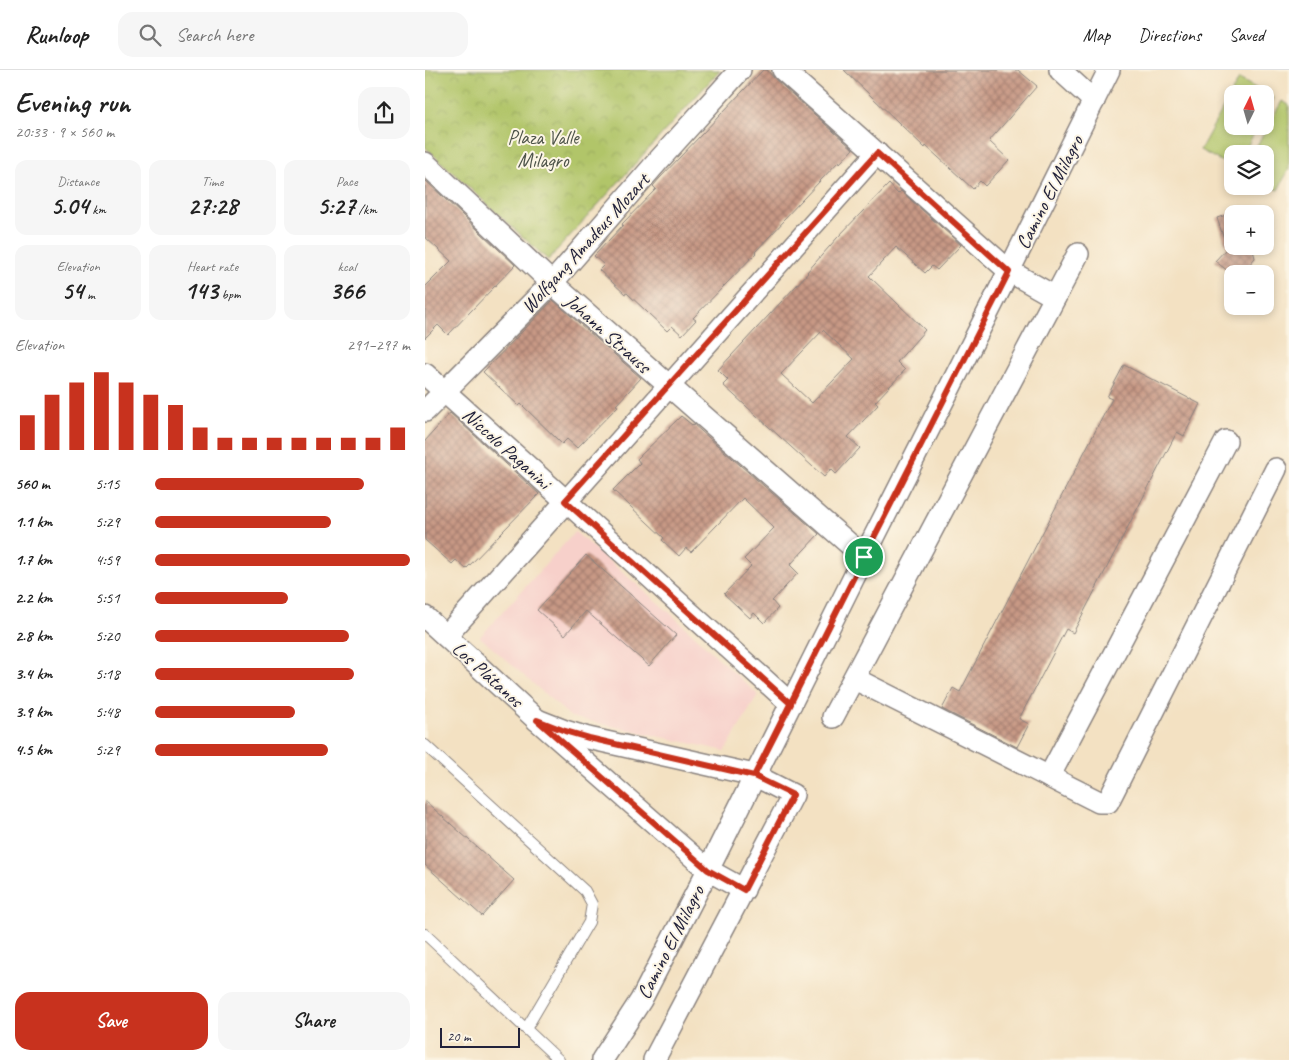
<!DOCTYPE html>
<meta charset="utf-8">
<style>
body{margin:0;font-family:Caveat,sans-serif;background:#f6f6f6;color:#222;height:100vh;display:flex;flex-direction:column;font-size:19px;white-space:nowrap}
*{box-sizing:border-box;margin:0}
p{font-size:16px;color:#767676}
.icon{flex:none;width:28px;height:28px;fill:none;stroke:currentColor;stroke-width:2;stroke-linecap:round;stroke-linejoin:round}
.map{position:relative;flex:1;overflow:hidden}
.side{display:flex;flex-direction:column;background:#fff;width:425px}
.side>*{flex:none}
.needle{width:32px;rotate:5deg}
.fabs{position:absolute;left:799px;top:15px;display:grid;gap:10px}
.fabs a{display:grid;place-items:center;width:50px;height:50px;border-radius:10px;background:#fff;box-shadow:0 2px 8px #0003;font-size:25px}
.scale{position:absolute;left:15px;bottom:12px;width:80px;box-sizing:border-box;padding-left:5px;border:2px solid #22223b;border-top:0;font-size:14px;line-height:18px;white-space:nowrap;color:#22223b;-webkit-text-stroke:4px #fcf5e5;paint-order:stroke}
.pin{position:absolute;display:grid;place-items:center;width:42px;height:42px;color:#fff;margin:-21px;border:2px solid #fff;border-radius:50%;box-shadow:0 1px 5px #0007}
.round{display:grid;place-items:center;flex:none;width:52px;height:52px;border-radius:15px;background:#f6f6f6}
.headline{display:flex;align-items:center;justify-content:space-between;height:85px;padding:0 15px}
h1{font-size:28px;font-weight:700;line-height:38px}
.stats{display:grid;grid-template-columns:repeat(3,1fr);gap:8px;height:85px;padding:5px 15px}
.stats div{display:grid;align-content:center;border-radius:12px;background:#f6f6f6;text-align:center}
.stats b{font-size:25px;font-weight:700}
.stats small{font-size:14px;font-weight:400}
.stats p{font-size:14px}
.chart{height:140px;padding:10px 15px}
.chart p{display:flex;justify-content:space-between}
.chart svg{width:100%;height:90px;margin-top:5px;stroke:#c8321e;stroke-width:6}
.primary-button{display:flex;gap:10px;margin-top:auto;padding:10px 15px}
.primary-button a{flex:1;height:58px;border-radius:15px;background:#c8321e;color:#fff;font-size:20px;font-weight:700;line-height:58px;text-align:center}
.primary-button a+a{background:#f6f6f6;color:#222}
ul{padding:0 15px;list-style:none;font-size:16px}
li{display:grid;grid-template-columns:80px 60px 1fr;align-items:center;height:38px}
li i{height:12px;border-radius:6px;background:#c8321e}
header{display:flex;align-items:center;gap:30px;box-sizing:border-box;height:70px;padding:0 25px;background:#fff;border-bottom:1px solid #e0e0e0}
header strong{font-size:24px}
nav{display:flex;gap:28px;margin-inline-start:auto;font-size:18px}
.search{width:350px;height:45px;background:#f6f6f6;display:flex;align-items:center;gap:12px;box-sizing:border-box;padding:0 18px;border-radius:15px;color:#767676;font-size:19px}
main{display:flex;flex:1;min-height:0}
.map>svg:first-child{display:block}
.built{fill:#f7d0ca}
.park{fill:url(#park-crowns);stroke:#6a7452}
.pitch{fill:#b1c569;stroke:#6a7452}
.building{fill:url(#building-cross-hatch);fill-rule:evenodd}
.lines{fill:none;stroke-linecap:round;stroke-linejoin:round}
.lane-casing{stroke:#8a827e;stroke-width:12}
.street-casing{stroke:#8a827e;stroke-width:24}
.lane{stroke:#fff;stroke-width:10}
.street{stroke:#fff;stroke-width:21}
.route-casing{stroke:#fff;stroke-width:10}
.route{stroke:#c8321e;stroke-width:6}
.labels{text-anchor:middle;stroke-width:4;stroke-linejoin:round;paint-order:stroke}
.park-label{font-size:20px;fill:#4d5349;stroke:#fcf5e5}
.street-label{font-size:20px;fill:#22223b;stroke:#fcf5e5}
</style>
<header>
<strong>Runloop</strong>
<div class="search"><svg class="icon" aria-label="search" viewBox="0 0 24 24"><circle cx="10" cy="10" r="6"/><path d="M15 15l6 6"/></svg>Search here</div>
<nav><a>Map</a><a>Directions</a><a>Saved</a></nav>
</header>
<main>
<section class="side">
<div class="headline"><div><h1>Evening run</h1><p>20:33 · 9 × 560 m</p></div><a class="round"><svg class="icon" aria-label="share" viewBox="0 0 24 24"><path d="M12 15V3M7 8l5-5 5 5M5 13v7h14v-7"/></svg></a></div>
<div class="stats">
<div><p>Distance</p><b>5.04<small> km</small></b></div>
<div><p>Time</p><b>27:28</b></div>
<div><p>Pace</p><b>5:27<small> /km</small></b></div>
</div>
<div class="stats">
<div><p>Elevation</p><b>54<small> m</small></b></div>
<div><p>Heart rate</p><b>143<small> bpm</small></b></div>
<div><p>kcal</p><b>366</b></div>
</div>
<div class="chart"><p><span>Elevation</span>291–297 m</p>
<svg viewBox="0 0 160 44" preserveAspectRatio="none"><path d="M5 44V27M15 44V17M25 44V11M35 44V6M45 44V11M55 44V17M65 44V22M75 44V33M85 44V38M95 44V38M105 44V38M115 44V38M125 44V38M135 44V38M145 44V38M155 44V33"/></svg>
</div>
<ul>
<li><b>560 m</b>5:15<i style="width:82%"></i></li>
<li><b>1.1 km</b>5:29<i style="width:69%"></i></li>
<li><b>1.7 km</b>4:59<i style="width:100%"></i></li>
<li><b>2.2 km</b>5:51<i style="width:52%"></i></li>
<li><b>2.8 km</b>5:20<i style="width:76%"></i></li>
<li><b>3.4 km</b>5:18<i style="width:78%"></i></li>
<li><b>3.9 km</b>5:48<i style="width:55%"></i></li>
<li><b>4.5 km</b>5:29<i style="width:68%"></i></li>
</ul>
<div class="primary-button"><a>Save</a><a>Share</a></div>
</section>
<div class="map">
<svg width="864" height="990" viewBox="0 0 864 990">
<defs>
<pattern id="park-crowns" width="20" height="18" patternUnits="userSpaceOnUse" patternTransform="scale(1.25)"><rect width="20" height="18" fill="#b1c569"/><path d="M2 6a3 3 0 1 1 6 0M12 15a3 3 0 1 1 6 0" fill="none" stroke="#98a95c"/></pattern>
<pattern id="building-cross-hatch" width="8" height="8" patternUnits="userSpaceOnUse" patternTransform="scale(1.25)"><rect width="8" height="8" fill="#c89985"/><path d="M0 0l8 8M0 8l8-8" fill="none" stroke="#a27c6e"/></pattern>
</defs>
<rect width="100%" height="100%" fill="#fcf5e5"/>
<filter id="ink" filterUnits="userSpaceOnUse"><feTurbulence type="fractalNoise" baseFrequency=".02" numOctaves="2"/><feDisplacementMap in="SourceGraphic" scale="10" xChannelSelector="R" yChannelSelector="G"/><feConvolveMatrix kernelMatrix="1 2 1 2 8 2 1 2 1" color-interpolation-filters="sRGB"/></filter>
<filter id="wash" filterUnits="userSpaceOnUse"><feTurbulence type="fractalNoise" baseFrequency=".0096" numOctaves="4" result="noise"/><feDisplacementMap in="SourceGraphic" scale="20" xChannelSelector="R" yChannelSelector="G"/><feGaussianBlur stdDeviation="1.12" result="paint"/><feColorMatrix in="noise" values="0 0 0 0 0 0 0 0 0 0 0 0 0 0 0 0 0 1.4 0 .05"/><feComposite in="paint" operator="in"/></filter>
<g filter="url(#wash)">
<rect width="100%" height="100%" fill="#f3e1c2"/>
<path class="built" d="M150,462L244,542L333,625L300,681L146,647L55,567Z"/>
<path class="park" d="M0,0H295L123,190L0,77Z"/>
<g class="pitch">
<path d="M814,9L849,28L840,44V24H808V56H833L818,84H808L807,97L775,80Z"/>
<path d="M857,31L864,35V99L853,120L840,113V84H827Z"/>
</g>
<g id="blocks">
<g class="building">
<path d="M338,0H342L350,9L428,79L415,93L414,91L358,150L359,151L330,182L331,183L268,248L271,250L257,265L247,256L242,261L202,223L200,224L174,200L179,195L169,186L198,155L197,154L231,119L228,116L235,108Z"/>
<path d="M419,0H593L612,16L564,71L584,90L560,116L555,111L548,119L501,76L500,78Z"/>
<path d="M0,110L90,195L23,265L13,255L0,268V217L26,191L0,167Z"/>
<path d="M464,114L473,124L476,121L536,175L512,200L507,196L500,203L471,177L444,206L500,260L472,292L480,300L450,332L453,335L423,367L435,378L411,404L406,399L399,407L298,315L303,310L293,300L383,203L382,202L412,168ZM398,260L429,289L387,333L356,304Z"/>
<path d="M819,139L820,144H808V176H827L830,188L816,204H808V205L790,191L802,178L792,148Z"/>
<path d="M128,230L216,308L191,335L193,336L152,378L142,369L137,374L96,334L94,336L58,302Z"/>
<path d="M699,295L775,334L759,366L752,362L648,563L641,559L594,649L604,654L592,677L517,639L528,618L535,622L687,329L682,327Z"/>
<path d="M25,343L114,424L41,499L31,490L27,494L0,470V371Z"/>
<path d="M256,346L267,355L268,354L394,464L365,495L373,503L347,531L353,538L339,553L329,543L325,548L299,524L326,496L319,489L349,458L318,428L266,482L261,478L254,486L237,470L239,468L188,420L215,393L212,389Z"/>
<path d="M161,485L251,565L224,596L161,541L140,565L112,540Z"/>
<path d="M0,731L89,810L57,846L0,795Z"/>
</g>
</g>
</g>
<g filter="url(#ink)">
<use href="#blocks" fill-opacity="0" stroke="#8a827e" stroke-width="1"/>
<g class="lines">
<defs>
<g id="lane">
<path d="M0,675L160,821L167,834L164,852L101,959"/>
<path d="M0,864L134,990"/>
</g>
<g id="street">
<path d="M358,0L584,201L630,227"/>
<path d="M635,0L669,31"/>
<path d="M0,93L127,213L439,487"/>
<path d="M0,304L366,634"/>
<path d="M0,341L127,213L233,91L315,0"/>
<path d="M0,547L112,650L283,800L319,820"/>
<path d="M21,566L452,83"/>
<path d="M430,609L674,732H683L851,399"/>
<path d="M408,647L653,184"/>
<path d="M112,650L140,661L163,668L329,705L368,725L229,990"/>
<path d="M624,707L801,371"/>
<path d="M177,990L216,930L283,800L439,487L584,201L684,0"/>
</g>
</defs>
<use href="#lane" class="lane-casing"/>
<use href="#street" class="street-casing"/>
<use href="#lane" class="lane"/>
<use href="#street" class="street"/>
</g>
</g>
<g class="lines" filter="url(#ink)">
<defs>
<path id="route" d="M439,487L329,706L164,668L140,661L112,650L283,800L319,820L368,725L329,706L366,634L140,431L452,83L584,202L439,487"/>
</defs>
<use href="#route" class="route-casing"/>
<use href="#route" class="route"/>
</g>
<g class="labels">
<g class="park-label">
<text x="118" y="74">Plaza Valle<tspan x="118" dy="23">Milagro</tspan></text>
</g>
<g class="street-label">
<text transform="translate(624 122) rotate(-63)" y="7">Camino El Milagro</text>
<text transform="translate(160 173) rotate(-48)" y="7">Wolfgang Amadeus Mozart</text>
<text transform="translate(183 263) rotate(42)" y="7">Johann Strauss</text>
<text transform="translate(82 378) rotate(42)" y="7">Niccolo Paganini</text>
<text transform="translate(63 604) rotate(42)" y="7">Los Plátanos</text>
<text transform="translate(245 872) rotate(-63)" y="7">Camino El Milagro</text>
</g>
</g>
</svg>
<div class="fabs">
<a><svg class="needle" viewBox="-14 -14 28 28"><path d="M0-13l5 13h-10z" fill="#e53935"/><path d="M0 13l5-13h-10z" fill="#767676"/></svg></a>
<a><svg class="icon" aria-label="layers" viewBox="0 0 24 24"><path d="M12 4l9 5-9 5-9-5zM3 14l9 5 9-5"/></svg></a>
<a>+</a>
<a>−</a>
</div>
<div class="scale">20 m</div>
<div class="pin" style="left:439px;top:487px;background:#1e9e55"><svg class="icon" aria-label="arrive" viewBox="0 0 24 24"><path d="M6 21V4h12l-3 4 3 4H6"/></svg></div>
</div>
</main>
